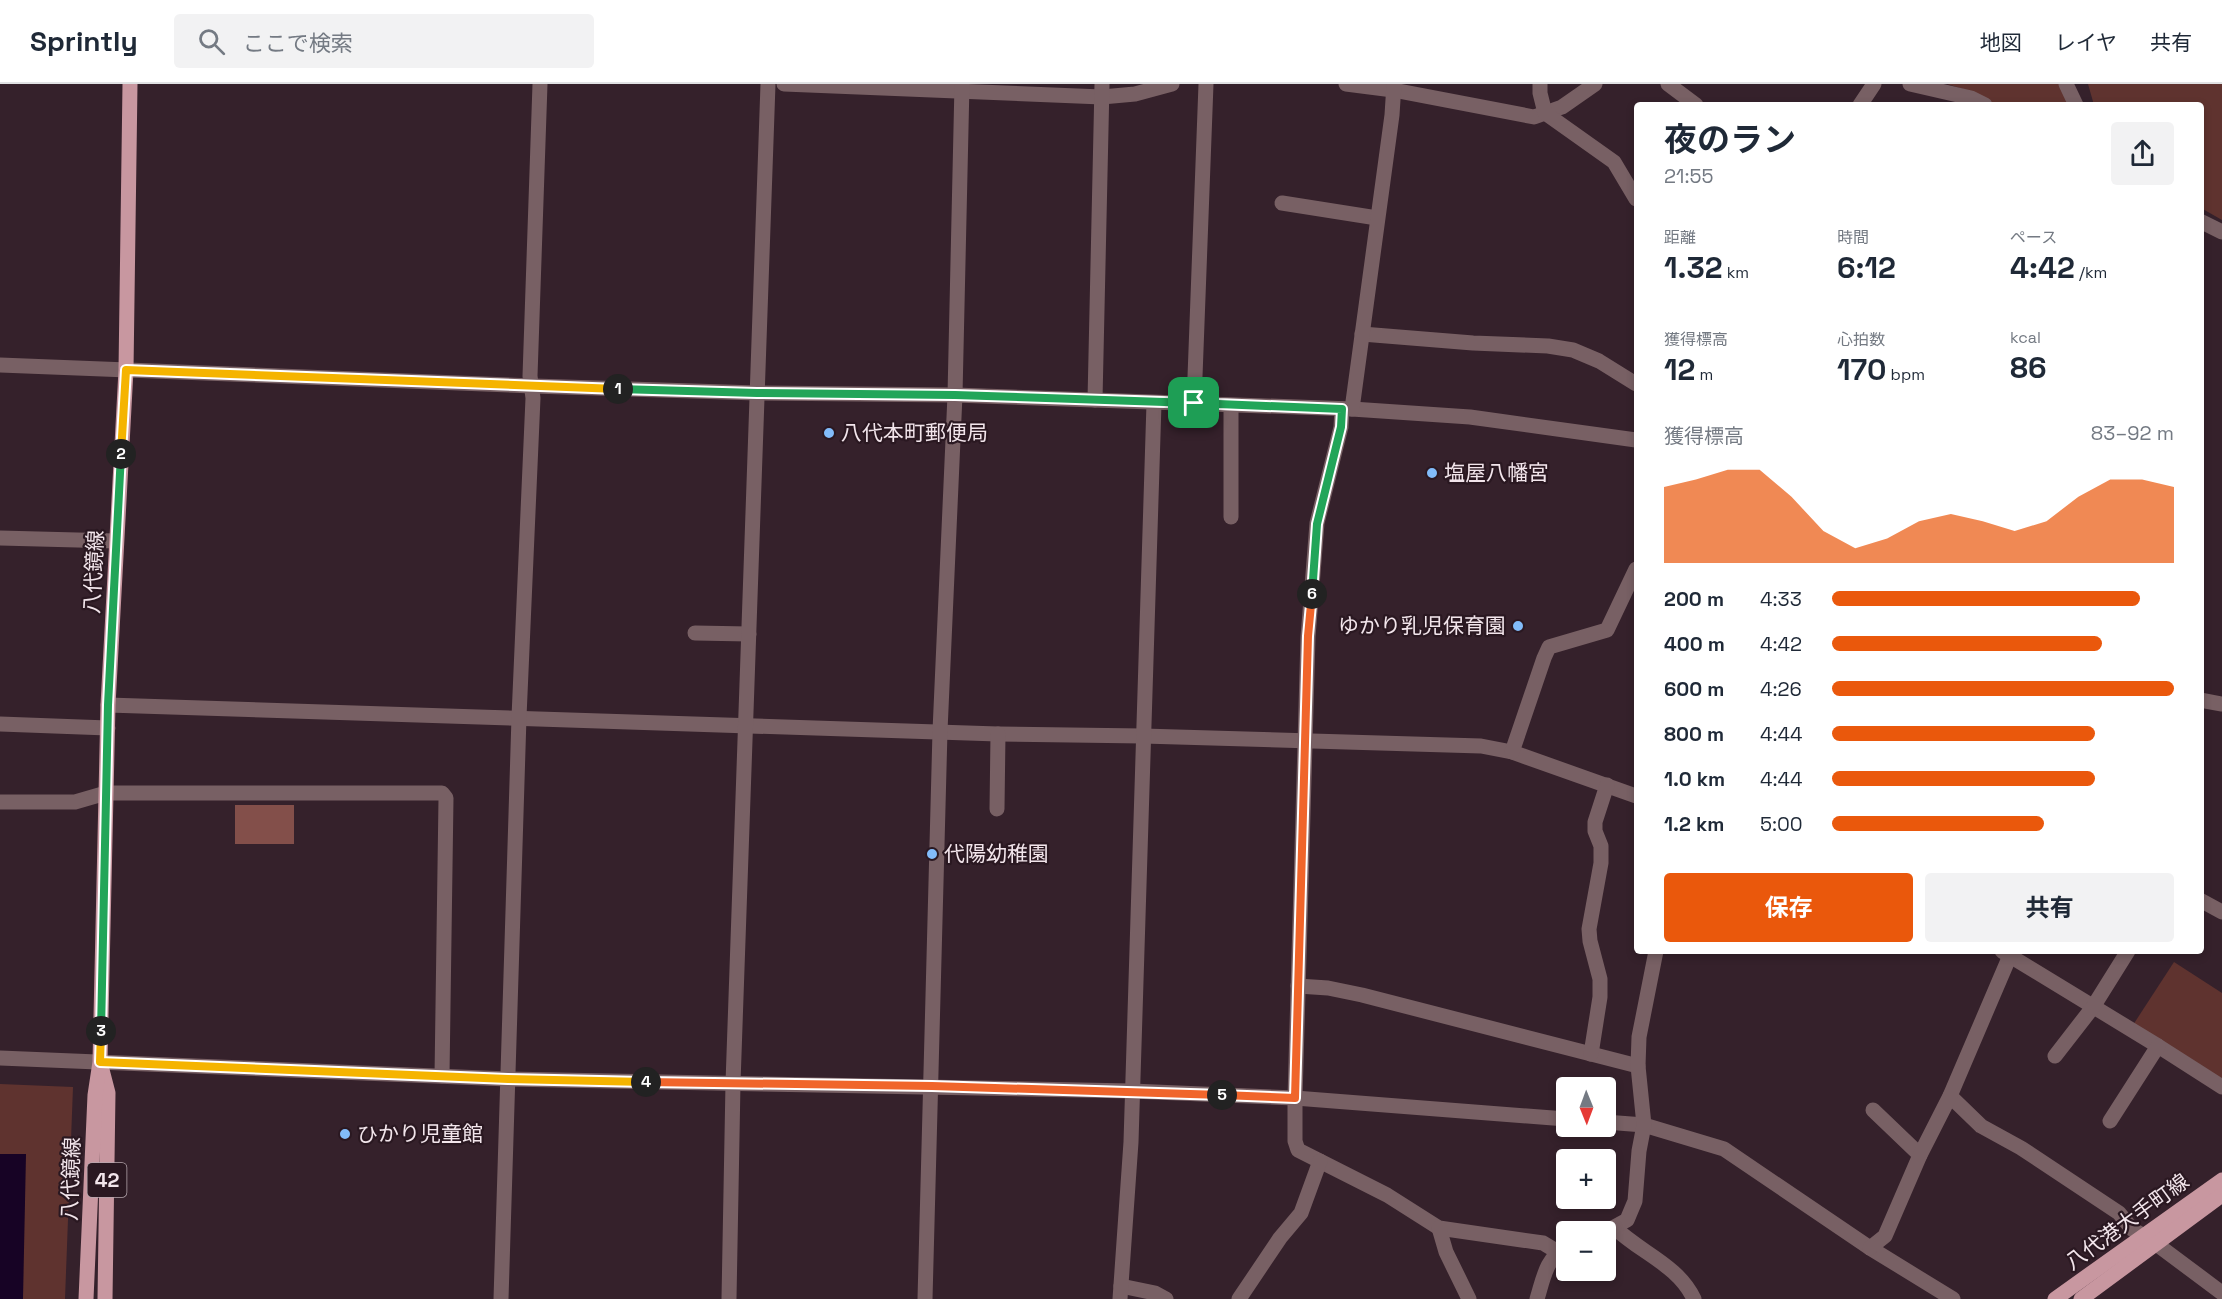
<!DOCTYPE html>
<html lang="ja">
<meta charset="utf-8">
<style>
body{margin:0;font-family:"Space Grotesk","Noto Sans JP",sans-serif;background:#f2f2f3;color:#1f2937;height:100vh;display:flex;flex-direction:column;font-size:22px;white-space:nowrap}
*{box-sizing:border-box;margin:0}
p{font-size:20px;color:#747a83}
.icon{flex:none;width:33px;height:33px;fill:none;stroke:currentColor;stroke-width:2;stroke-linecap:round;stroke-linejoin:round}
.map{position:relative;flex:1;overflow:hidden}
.sheet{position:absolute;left:1634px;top:18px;width:570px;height:852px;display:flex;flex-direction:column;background:#fff;border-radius:6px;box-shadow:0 3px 9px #0003}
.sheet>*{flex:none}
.needle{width:39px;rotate:179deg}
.tools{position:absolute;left:1556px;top:993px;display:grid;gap:12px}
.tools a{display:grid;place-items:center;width:60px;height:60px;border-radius:6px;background:#fff;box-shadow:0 3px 9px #0003;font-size:30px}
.pin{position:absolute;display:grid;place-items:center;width:51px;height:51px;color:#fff;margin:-26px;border-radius:12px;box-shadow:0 3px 9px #0006}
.km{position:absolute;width:30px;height:30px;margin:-15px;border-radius:50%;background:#222;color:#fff;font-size:16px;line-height:30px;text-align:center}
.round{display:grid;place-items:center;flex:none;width:63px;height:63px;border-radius:6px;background:#f2f2f3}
.summary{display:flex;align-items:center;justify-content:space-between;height:102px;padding:0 30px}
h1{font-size:33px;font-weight:700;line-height:45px}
.stats{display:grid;grid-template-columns:repeat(3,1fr);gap:9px;height:102px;padding:6px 30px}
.stats div{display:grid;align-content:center}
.stats b{font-size:30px;font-weight:700}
.stats small{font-size:16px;font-weight:400}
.stats p{font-size:16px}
.chart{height:168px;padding:12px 30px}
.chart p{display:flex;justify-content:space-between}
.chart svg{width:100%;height:108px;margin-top:6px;fill:#ea580c;opacity:.7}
.primary-button{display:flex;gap:12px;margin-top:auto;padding:12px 30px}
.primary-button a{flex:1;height:69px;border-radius:6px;background:#ea580c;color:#fff;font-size:24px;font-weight:700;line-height:69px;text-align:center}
.primary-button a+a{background:#f2f2f3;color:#1f2937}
ul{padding:0 30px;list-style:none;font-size:20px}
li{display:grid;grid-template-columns:96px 72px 1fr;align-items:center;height:45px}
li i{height:15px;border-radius:8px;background:#ea580c}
header{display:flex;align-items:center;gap:36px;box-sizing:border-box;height:84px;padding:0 30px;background:#fff;border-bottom:2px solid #e0e1e3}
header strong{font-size:28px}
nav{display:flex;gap:33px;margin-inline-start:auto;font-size:21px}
.search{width:420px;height:54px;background:#f2f2f3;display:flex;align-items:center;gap:15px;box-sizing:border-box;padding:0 21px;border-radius:6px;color:#747a83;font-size:22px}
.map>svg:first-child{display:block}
.green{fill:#5f332f}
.forest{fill:#834f4a}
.water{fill:#170325}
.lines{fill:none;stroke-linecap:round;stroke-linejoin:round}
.minor{stroke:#786064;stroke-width:15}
.major{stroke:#c897a0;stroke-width:15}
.split-1-casing{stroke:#fff;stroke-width:12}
.split-2-casing{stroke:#fff;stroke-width:12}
.split-3-casing{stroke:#fff;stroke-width:12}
.split-4-casing{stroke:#fff;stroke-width:12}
.split-5-casing{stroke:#fff;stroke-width:12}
.split-6-casing{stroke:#fff;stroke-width:12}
.split-7-casing{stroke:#fff;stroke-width:12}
.split-1{stroke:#22a559;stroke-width:8}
.split-2{stroke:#f5b400;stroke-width:8}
.split-3{stroke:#22a559;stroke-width:8}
.split-4{stroke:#f5b400;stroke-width:8}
.split-5{stroke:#f0652b;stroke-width:8}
.split-6{stroke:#f0652b;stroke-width:8}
.split-7{stroke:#22a559;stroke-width:8}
.poi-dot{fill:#82bcfa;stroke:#2a1821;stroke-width:2}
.labels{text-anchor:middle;stroke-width:4.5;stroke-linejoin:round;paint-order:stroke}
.shield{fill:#2a1821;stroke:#b6a8ae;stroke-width:1.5}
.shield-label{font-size:20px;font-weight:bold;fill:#f2e5eb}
.poi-label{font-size:21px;fill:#f2e5eb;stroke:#2a1821;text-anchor:start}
.street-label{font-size:21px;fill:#f2e5eb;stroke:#2a1821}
</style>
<header>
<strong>Sprintly</strong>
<div class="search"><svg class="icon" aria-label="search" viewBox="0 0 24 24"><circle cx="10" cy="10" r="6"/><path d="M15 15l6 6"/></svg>ここで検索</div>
<nav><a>地図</a><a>レイヤ</a><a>共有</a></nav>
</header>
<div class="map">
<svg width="2222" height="1215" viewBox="0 0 2222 1215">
<rect width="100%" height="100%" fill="#35212b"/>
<g class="green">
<path d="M1947,0H2060L2070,21H1994L1976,9Z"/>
<path d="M2088,0H2222V136L2201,124L2200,21H2094Z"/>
<path d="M2174,878L2222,909V995L2133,941Z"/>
<path d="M0,1000L73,1003L65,1215H0Z"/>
</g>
<rect class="forest" x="235" y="721" width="59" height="39"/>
<path class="water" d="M0,1070H26L23,1215H0Z"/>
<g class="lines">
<g class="minor">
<path d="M784,0L1102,13L1135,10L1172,0"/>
<path d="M1346,0L1393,6L1534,33L1562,23L1595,0"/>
<path d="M1540,0V9L1545,29L1614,78L1636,115"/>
<path d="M1668,0L1696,21"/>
<path d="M1910,0L1971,14L1985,21"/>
<path d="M2066,0L2076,21"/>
<path d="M1860,21L1874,0"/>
<path d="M1282,119L1377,134"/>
<path d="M2200,137L2222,148"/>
<path d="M1362,250L1473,259L1548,262L1573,266L1599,277L1636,300"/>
<path d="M0,281L533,302L757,309L955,311L1352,325L1470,333L1636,356"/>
<path d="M1095,316L1102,0"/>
<path d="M1194,319L1206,0"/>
<path d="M1342,325L1341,343L1317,439L1308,553L1295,1014V1057L1298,1066L1387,1111L1439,1144L1543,1159L1558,1168"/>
<path d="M1352,325L1392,31L1394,0"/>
<path d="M1231,433V322"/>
<path d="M0,454L116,457"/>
<path d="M695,549L749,550"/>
<path d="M2200,616L2222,620"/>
<path d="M108,621L998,650L1143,652L1481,662L1512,668L1636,712"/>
<path d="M0,640L108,644"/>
<path d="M1512,668L1544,574L1549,563L1607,546L1636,485"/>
<path d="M0,718H75L106,709H442L446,714L442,992"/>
<path d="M997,725L998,650"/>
<path d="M2200,816L2222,828"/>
<path d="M2002,867L2158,962L2222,1003"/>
<path d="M1298,902L1328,904L1362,911L1638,982"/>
<path d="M1591,970L1600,913V895L1590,857L1589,845L1601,779V762L1595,747V738L1607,701"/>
<path d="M2055,972L2093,923L2128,867"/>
<path d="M0,974L508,995L1132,1007L1295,1014L1566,1035"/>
<path d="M1950,1012L1981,1042L2021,1064L2119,1129L2132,1145L2155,1159L2222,1209"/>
<path d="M1873,1026L1920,1071"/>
<path d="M2110,1037L2158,962"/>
<path d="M1605,1038L1644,1041L1724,1065L1870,1164L1953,1215"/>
<path d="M1439,1144L1446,1168L1469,1215"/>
<path d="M1615,1144C1641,1169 1678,1181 1694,1215"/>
<path d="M1605,1148L1627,1136L1635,1117L1639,1067L1644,1041L1638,982L1639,953L1656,867"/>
<path d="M1870,1164L1885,1152L1920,1071L1950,1012L2012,867"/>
<path d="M1121,1202L1155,1209L1166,1215"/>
<path d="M501,1215L519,633L533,314L530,292L540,0"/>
<path d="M729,1215L733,999L768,0"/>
<path d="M925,1215L940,647L955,311L962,0"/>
<path d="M1120,1215L1131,1058L1154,319"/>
<path d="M1239,1215L1280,1154L1301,1129L1320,1077"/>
<path d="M1537,1215C1543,1196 1546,1173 1566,1164"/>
</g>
<g class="major">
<path d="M102,986L108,1009L105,1215"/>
<path d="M86,1215L95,1011L100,978L108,621L126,286L130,0"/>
<path d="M2055,1215L2222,1096"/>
<path d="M2081,1215L2222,1111"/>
</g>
</g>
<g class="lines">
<defs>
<path id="split-1" d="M618,305L757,309L955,311L1194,319"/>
<path id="split-2" d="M121,370L126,286L618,305"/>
<path id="split-3" d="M101,947L108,621L121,370"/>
<path id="split-4" d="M101,947L100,978L508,995L646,998"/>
<path id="split-5" d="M646,998L932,1002L1222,1011"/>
<path id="split-6" d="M1222,1011L1295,1014L1308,552L1312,510"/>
<path id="split-7" d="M1194,319L1342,325L1341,343L1317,440L1312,510"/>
</defs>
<use href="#split-1" class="split-1-casing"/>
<use href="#split-2" class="split-2-casing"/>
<use href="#split-3" class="split-3-casing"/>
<use href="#split-4" class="split-4-casing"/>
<use href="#split-5" class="split-5-casing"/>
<use href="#split-6" class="split-6-casing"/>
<use href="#split-7" class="split-7-casing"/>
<use href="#split-1" class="split-1"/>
<use href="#split-2" class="split-2"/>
<use href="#split-3" class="split-3"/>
<use href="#split-4" class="split-4"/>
<use href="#split-5" class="split-5"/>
<use href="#split-6" class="split-6"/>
<use href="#split-7" class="split-7"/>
</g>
<g class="poi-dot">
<circle cx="829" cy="349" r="6"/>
<circle cx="1432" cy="389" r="6"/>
<circle cx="1518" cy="542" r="6"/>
<circle cx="932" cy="770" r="6"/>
<circle cx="345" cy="1050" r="6"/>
</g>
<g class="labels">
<rect class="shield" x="87.5" y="1079" width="39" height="34" rx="4.5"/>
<g class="shield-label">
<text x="107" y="1103">42</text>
</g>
<g class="poi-label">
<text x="841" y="356">八代本町郵便局</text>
<text x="1444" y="396">塩屋八幡宮</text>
<text x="1506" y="549" text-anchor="end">ゆかり乳児保育園</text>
<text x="944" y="777">代陽幼稚園</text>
<text x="357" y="1057">ひかり児童館</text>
</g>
<g class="street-label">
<text transform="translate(94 488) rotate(-87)" y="7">八代鏡線</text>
<text transform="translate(71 1095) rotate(-88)" y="7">八代鏡線</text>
<text transform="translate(2127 1138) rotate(-36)" y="7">八代港大手町線</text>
</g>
</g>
</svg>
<div class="tools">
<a><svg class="needle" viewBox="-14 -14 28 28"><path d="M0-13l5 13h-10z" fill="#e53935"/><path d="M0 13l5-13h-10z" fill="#747a83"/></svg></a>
<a>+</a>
<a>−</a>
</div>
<div class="pin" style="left:1194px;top:319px;background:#1e9e55"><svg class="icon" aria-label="arrive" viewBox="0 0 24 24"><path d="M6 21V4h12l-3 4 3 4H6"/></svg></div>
<b class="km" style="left:618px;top:305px">1</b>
<b class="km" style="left:121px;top:370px">2</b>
<b class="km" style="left:101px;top:947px">3</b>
<b class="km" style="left:646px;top:998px">4</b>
<b class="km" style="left:1222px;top:1011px">5</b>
<b class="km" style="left:1312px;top:510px">6</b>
<section class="sheet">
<div class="summary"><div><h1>夜のラン</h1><p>21:55</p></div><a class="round"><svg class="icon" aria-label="share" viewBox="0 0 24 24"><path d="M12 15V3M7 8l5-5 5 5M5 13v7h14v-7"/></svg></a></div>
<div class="stats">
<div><p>距離</p><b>1.32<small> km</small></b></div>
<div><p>時間</p><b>6:12</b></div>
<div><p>ペース</p><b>4:42<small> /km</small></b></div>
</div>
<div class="stats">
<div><p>獲得標高</p><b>12<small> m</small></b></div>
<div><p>心拍数</p><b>170<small> bpm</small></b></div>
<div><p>kcal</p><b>86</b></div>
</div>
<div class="chart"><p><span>獲得標高</span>83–92 m</p>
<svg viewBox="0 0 160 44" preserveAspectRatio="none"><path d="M0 44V13L10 10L20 6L30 6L40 17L50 31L60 38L70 34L80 27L90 24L100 27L110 31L120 27L130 17L140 10L150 10L160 13V44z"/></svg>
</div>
<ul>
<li><b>200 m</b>4:33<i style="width:90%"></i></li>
<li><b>400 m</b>4:42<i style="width:79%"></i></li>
<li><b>600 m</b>4:26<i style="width:100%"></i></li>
<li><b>800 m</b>4:44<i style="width:77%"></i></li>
<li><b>1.0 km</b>4:44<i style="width:77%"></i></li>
<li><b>1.2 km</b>5:00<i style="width:62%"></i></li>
</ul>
<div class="primary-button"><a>保存</a><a>共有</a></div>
</section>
</div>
